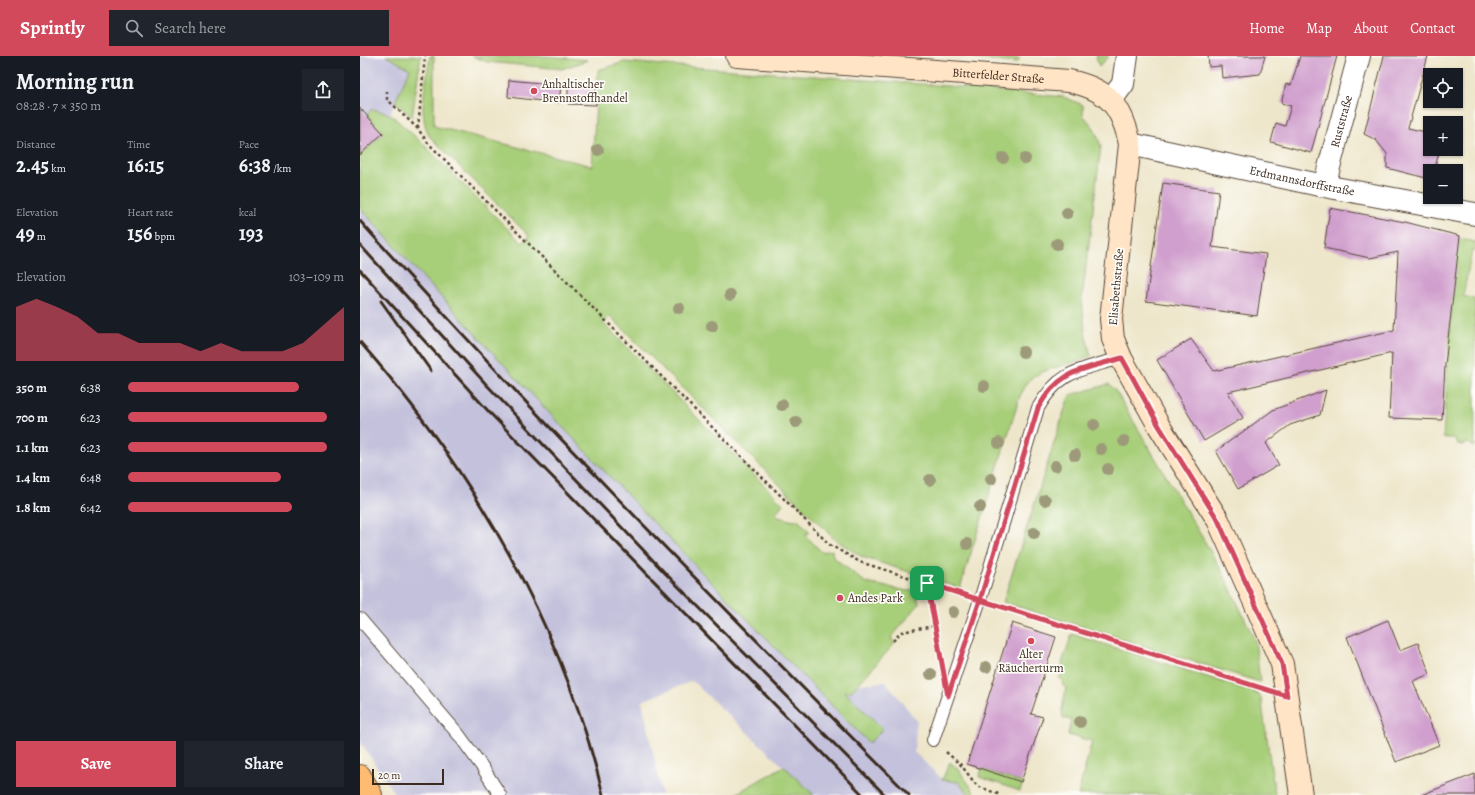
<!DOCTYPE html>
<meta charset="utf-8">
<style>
body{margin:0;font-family:Alegreya,serif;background:#20242c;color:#f1f3f6;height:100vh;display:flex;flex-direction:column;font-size:15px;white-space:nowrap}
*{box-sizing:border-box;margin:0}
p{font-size:13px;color:#9ea1a6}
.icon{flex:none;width:22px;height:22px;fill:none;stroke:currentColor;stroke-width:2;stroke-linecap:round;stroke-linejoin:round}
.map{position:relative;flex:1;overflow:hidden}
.side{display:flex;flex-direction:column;background:#171b24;width:360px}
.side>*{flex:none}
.tools{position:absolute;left:1063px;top:12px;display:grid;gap:8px}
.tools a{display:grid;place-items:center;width:40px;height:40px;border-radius:0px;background:#171b24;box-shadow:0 1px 3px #0004;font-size:20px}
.scale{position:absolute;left:12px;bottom:10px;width:72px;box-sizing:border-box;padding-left:4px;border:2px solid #3b2a1e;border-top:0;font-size:11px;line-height:14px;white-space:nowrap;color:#3b2a1e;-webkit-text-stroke:3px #fdfcf7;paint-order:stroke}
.pin{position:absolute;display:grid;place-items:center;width:34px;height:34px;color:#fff;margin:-17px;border-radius:8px;box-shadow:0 2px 6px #0006}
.round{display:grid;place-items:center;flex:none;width:42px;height:42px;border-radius:0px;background:#20242c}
.headline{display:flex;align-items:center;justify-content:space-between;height:68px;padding:0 16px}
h1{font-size:22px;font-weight:600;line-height:30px}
.metrics{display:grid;grid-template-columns:repeat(3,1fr);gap:6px;height:68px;padding:4px 16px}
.metrics div{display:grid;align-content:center}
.metrics b{font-size:20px;font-weight:600}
.metrics small{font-size:11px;font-weight:400}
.metrics p{font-size:11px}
.chart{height:112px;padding:8px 16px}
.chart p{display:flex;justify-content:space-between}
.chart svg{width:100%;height:72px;margin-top:4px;fill:#d1495b;opacity:.7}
.action{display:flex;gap:8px;margin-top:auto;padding:8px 16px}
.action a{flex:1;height:46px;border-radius:0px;background:#d1495b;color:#fff;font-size:16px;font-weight:600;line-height:46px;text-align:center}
.action a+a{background:#20242c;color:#f1f3f6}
ul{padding:0 16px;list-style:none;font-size:13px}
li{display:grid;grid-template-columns:64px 48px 1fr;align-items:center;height:30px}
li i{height:10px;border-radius:5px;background:#d1495b}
header{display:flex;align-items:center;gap:24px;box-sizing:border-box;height:56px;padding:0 20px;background:#d1495b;color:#fff}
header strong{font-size:19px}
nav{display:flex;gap:22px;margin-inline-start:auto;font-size:14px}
.search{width:280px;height:36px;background:#20242c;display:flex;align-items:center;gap:10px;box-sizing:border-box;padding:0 14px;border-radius:0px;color:#9ea1a6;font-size:15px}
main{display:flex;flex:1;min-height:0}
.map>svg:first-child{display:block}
.industrial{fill:#c3c1db}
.green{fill:#a7ce79;stroke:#717c4c}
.building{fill:#d09fce}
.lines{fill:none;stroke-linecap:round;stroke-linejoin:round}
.lane-casing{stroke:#564638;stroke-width:14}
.street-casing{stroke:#564638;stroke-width:24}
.secondary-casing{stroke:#564638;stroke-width:24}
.primary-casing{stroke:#564638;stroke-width:24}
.path{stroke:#564638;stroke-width:2.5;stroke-dasharray:3 3;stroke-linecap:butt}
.lane{stroke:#fff;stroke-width:12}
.street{stroke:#fff;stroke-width:22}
.secondary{stroke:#ffe4c6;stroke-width:22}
.primary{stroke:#ffbb71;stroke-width:22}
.rail{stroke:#3b2a1e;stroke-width:3}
.tree{fill:#9d9a7a}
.route-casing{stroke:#fff;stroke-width:8}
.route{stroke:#d1495b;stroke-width:5}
.poi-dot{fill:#d1495b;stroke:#fdfcf7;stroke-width:1.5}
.labels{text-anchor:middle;stroke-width:3.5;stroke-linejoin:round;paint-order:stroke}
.street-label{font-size:12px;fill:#3b2a1e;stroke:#fdfcf7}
.poi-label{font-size:12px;fill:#3b2a1e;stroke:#fdfcf7;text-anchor:start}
</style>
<header>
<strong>Sprintly</strong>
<div class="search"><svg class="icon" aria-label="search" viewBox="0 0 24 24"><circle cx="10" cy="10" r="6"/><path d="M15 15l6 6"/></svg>Search here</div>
<nav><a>Home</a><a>Map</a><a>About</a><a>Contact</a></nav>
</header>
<main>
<section class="side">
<div class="headline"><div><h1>Morning run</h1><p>08:28 · 7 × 350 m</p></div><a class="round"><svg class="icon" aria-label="share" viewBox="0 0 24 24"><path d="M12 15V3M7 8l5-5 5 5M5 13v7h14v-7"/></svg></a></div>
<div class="metrics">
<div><p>Distance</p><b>2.45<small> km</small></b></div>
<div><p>Time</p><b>16:15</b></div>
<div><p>Pace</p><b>6:38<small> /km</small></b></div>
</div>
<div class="metrics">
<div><p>Elevation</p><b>49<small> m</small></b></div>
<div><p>Heart rate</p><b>156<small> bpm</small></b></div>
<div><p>kcal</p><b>193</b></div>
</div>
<div class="chart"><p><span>Elevation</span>103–109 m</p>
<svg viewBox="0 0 160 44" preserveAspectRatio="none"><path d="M0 44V11L10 6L20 11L30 17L40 27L50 27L60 33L70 33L80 33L90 38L100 33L110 38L120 38L130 38L140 33L150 22L160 11V44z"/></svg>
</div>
<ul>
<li><b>350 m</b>6:38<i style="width:79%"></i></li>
<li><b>700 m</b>6:23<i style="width:92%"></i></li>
<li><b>1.1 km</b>6:23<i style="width:92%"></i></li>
<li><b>1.4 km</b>6:48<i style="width:71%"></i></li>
<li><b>1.8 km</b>6:42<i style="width:76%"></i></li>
</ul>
<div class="action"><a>Save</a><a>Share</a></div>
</section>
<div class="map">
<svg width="1115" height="739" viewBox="0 0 1115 739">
<rect width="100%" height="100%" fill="#fdfcf7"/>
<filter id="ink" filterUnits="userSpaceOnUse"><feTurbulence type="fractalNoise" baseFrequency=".025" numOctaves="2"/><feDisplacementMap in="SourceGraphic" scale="8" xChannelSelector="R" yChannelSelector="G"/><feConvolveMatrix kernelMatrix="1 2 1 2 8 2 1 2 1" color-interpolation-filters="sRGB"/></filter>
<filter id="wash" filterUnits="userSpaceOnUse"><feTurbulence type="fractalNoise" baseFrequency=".012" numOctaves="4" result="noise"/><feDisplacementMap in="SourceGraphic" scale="16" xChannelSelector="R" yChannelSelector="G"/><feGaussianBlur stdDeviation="0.9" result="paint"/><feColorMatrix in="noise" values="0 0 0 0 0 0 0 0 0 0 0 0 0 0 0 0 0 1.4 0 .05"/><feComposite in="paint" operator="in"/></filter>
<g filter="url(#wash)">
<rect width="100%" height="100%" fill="#eee6ca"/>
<path class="industrial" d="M0,0H26L50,13L30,58L59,84L490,636L498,628L526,626L557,665L554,696L582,723L598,726L610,739H454L332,625L282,645L302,739H35L0,685Z"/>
<g class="green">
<path d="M26,0H61L52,61L35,46L50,13Z"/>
<path d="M70,0H74V70L232,110L238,14L264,6L588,30L704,41L723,49V59L734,72L741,90L722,243L725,276L731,300C714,309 683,311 670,324C666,328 663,335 660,340L600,532L502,501L474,483L250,260L243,267L423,448L416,457L418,461L434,465L437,463L449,476L445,479L462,496L472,494L473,501L506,527L548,535L556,533L559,548L531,582L535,587L492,635L485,636L523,673L509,687C336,512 165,335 0,152V99L23,77L7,59L12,53L30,58L59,84L162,187L169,180L70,81C56,58 67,25 70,0Z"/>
<path d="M112,0H187L228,4L202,13L127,6Z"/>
<path d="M632,0L660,3L656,7L616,3L615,1Z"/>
<path d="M736,0H749L739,11Z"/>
<path d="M1096,182L1115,186V196L1112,195L1103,240L1115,243V391L1108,387L1102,389L1098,388L1094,382H1083Z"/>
<path d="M749,328L755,334L861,513L895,584L900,626L643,546L708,343L711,339Z"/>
<path d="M712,578L894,636L901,641L915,739H718L732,685L708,679L711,664L703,662L702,654L706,631L703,630L702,623L699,622L704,615L702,607Z"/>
<path d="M590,706L599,714L616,739H610L598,726L582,724Z"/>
<path d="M424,710L454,739H374Z"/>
<path d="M622,713L663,727L660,735L619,721Z"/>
</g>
<g id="blocks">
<g class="building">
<path d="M848,0H905L900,18L862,22L861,10L849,11Z"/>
<path d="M940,0H977L951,97L911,86L916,67L925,70L931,50L921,47L926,28L931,29Z"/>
<path d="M1024,0H1068L1048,72L1070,77V93H1080L1074,115H1070V123L1027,112V98L1016,84L1004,78Z"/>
<path d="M149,24L201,29L199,47L148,41Z"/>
<path d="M208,28L236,29V49L208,48Z"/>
<path d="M0,52L23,77L0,99Z"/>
<path d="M803,127L859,135L852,191L906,198L897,260L786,245Z"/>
<path d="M970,152L1045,166L1100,180L1085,309L1082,364L1029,362L1032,297L868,336L883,362L844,385L797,304L831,283L854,315L1034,274L1038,196L1010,202L964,192Z"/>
<path d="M966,334L960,359L930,369L906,387L919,409L878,433L856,395L913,354Z"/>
<path d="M1028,564L1040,594L1058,587L1070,618L1053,625L1079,689L1036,706L987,581Z"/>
<path d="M652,567L696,581L671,658L683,661L661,726L607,708Z"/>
<path d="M1115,718V739H1061Z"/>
</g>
</g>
</g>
<g filter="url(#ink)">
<use href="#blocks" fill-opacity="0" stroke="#564638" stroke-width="1"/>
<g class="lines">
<defs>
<g id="lane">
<path d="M0,563L99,679L123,712L140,739"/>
<path d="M573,684L620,544L678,352C700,313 722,314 761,302"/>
</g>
<g id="street">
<path d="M751,44L763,28L767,0"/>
<path id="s1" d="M770,88L964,130L1115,158"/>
<path id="s2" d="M964,130L999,0"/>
</g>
<g id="secondary">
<path id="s3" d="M377,0L709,25C748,33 762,50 770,88L751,263L753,283L761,302L799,370L858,464L922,608L941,739"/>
</g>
<path id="primary" d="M0,720L11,739"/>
</defs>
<use href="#lane" class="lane-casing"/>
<use href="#street" class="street-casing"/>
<use href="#secondary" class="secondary-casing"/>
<use href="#primary" class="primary-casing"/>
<g class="path">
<path d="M27,35V43L58,73L68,87L470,489L500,506L602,538"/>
<path d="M58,72L65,0"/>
<path d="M567,527L580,602"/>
<path d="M638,549L902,632"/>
<path d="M533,585L541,576L574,570"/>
<path d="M586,696L601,709L617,730L641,739"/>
</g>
<use href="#lane" class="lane"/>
<use href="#street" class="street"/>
<use href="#secondary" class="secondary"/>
<use href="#primary" class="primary"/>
<g class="rail">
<path d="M0,165C176,363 363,551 549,739"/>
<path d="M0,189L125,327L305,517L525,739"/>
<path d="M0,214L130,357L503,739"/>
<path d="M21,245L71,315"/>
<path d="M0,286C113,415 203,571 243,739"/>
</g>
</g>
<g class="tree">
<circle cx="238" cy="94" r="6"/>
<circle cx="643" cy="102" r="6"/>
<circle cx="665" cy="103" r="6"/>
<circle cx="707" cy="157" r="6"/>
<circle cx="697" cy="188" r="6"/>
<circle cx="370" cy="239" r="6"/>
<circle cx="319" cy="252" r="6"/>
<circle cx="352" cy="270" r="6"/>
<circle cx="663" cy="296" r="6"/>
<circle cx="624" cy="330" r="6"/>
<circle cx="422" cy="349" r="6"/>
<circle cx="436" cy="366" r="6"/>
<circle cx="734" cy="369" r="6"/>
<circle cx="764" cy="385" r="6"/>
<circle cx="639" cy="387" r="6"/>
<circle cx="741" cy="393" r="6"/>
<circle cx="715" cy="399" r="6"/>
<circle cx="695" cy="410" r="6"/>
<circle cx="748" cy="413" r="6"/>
<circle cx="631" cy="423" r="6"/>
<circle cx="570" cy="424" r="6"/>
<circle cx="685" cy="444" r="6"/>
<circle cx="620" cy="451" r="6"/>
<circle cx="674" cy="477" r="6"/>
<circle cx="607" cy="488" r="6"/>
<circle cx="593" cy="556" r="6"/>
<circle cx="626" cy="611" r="6"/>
<circle cx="571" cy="618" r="6"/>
<circle cx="720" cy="666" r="6"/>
</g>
</g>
<g class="lines" filter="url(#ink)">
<defs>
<path id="route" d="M567,527L588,640L620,544L927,640L922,608L858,464L799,370L762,302C722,314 700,313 678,352L620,544L567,527"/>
</defs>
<use href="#route" class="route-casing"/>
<use href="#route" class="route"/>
</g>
<g class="poi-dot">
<circle cx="174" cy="35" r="4"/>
<circle cx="480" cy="542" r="4"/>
<circle cx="671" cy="585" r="4"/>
</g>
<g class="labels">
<g class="street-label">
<text dy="4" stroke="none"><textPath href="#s3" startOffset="262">Bitterfelder Straße</textPath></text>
<text dy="4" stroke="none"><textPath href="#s2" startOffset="67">Ruststraße</textPath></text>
<text dy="4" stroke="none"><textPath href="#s1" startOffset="176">Erdmannsdorffstraße</textPath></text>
<text transform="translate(756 231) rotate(-85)" y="4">Elisabethstraße</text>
</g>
<g class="poi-label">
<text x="182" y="32">Anhaltischer<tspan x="182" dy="14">Brennstoffhandel</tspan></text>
<text x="488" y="546">Andes Park</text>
<text x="671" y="602" text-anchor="middle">Alter<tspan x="671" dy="14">Räucherturm</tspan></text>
</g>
</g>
</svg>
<div class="tools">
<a><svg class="icon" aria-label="locate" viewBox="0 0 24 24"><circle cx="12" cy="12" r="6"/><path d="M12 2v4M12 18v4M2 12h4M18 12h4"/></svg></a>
<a>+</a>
<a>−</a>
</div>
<div class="scale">20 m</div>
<div class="pin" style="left:567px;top:527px;background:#1e9e55"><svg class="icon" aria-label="arrive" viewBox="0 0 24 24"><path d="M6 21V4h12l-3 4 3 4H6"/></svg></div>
</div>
</main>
